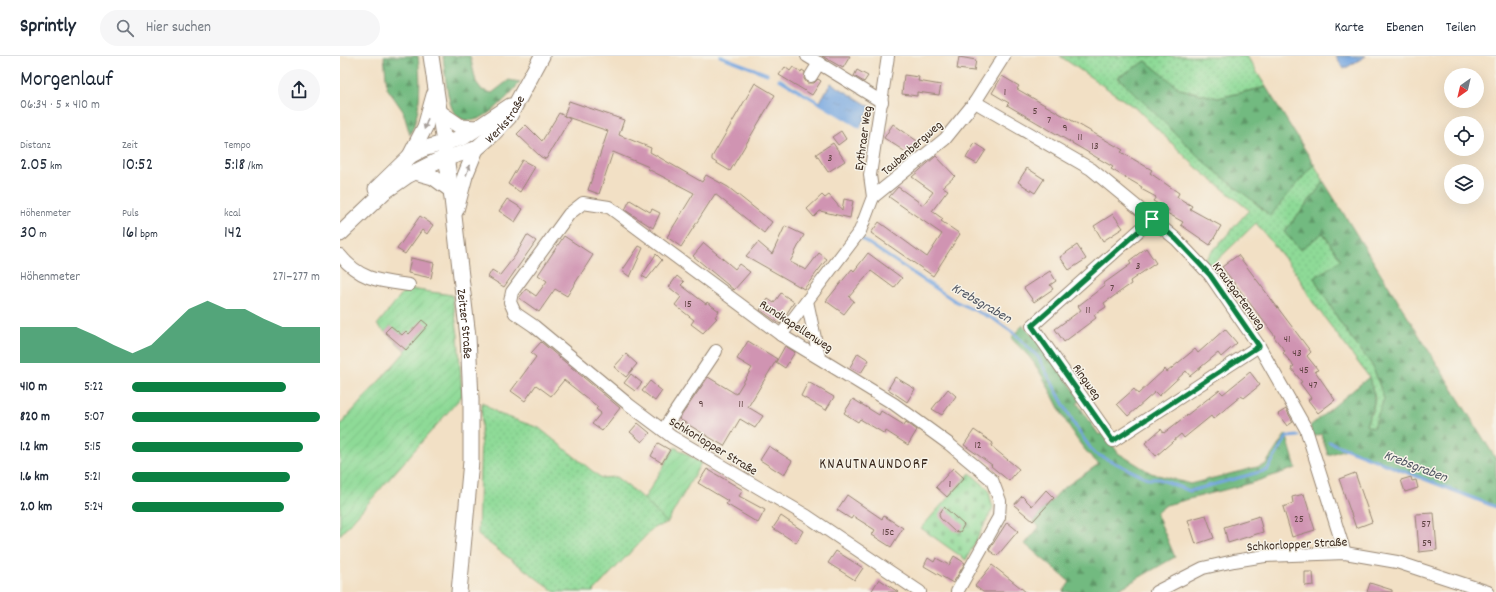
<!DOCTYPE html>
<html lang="de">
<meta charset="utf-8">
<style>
body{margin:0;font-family:Dekko,sans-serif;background:#f6f6f7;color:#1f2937;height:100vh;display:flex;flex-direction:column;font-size:15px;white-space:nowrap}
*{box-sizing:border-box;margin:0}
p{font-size:13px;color:#747a83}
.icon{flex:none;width:22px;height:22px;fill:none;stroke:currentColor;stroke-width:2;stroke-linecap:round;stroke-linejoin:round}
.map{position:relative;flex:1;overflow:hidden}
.panel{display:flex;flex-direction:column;background:#fff;width:340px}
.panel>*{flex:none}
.needle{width:26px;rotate:214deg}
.controls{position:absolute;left:1104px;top:12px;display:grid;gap:8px}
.controls a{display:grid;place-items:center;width:40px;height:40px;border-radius:50%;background:#fff;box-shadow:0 4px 16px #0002;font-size:20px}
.pin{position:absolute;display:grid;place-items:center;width:34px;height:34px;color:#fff;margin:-17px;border-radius:8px;box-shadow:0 2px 6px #0006}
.round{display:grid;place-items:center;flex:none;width:42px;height:42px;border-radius:21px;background:#f6f6f7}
.summary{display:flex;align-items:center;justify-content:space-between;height:68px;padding:0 20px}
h1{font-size:22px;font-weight:600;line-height:30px}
.metrics{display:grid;grid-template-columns:repeat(3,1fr);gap:6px;height:68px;padding:4px 20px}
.metrics div{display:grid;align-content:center}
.metrics b{font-size:17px;font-weight:600}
.metrics small{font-size:11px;font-weight:400}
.metrics p{font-size:11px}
.chart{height:112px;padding:8px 20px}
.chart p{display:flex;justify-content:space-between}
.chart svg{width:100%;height:72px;margin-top:4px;fill:#0b8043;opacity:.7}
ul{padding:0 20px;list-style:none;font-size:13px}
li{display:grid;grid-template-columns:64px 48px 1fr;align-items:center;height:30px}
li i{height:10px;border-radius:5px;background:#0b8043}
header{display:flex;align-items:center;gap:24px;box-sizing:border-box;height:56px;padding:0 20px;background:#fff;border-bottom:1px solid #e0e1e3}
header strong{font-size:19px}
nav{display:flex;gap:22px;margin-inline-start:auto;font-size:14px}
.search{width:280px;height:36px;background:#f6f6f7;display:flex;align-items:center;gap:10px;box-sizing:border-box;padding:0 14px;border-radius:22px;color:#747a83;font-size:15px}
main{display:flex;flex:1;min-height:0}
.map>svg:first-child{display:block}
.grass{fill:url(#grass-dots);stroke:#64825a}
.forest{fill:url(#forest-firs);stroke:#56724f}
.cemetery{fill:url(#cemetery-stones);stroke:#64825a}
.garden{fill:url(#garden-furrows);stroke:#64825a}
.water{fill:url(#water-ripples);stroke:#58687f}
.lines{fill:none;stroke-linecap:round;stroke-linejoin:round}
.stream{stroke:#75a6e0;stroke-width:3}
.building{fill:#d094b2}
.minor-casing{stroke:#968572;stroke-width:14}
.major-casing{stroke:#968572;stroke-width:17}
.minor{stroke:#fff;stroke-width:12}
.major{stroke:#fff;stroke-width:15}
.oneway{fill:#a79f9a}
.route-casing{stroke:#fff;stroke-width:8}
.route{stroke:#0b8043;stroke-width:5}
.labels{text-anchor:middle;stroke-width:3;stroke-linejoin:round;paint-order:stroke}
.number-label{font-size:11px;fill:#604443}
.street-label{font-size:13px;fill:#3b2a1e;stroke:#f7f3e8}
.water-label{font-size:14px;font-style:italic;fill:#4f5562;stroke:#f7f3e8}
.quarter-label{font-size:15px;letter-spacing:1px;fill:#3b2a1e;stroke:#f7f3e8}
</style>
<header>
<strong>Sprintly</strong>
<div class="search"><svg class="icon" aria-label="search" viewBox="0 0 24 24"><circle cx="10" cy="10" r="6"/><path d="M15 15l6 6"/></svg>Hier suchen</div>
<nav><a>Karte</a><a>Ebenen</a><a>Teilen</a></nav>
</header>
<main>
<section class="panel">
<div class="summary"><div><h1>Morgenlauf</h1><p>06:34 · 5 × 410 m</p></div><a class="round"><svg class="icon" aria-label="share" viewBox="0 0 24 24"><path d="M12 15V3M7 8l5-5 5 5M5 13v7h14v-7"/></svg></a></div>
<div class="metrics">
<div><p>Distanz</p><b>2.05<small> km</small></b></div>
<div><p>Zeit</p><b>10:52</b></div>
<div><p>Tempo</p><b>5:18<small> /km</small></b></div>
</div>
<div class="metrics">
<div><p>Höhenmeter</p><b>30<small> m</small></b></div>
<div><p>Puls</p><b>161<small> bpm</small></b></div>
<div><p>kcal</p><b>142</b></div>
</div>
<div class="chart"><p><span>Höhenmeter</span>271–277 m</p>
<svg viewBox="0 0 160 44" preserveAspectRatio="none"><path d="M0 44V22L10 22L20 22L30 22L40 27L50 33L60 38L70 33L80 22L90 11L100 6L110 11L120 11L130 17L140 22L150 22L160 22V44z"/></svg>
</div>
<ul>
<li><b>410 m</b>5:22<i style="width:82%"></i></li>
<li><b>820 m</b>5:07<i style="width:100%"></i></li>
<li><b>1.2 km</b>5:15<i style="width:91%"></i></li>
<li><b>1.6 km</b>5:21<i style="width:84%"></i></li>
<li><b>2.0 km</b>5:24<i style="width:81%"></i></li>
</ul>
</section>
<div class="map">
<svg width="1156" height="536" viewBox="0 0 1156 536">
<defs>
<pattern id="grass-dots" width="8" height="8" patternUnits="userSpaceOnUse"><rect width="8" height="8" fill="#8eda97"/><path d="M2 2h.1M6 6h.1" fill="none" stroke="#7bbb82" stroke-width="1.8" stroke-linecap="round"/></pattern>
<pattern id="forest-firs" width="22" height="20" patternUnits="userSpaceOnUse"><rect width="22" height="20" fill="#72ba80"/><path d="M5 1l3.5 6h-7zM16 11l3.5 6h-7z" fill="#5f9768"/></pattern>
<pattern id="cemetery-stones" width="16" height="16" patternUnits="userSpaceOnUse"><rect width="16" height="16" fill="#8eda97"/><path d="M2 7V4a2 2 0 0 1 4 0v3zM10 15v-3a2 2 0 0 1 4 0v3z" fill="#7bbb82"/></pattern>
<pattern id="garden-furrows" width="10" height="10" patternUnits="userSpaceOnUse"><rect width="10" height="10" fill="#8eda97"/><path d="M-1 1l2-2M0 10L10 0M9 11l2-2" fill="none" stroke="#7bbb82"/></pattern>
<pattern id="water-ripples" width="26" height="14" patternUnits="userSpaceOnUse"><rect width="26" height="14" fill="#75a6e0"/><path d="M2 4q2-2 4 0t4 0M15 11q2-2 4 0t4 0" fill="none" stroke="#6187b5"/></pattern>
</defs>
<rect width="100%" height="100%" fill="#f7f3e8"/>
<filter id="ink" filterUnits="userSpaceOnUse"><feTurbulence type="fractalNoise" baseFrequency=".025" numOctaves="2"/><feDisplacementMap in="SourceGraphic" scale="8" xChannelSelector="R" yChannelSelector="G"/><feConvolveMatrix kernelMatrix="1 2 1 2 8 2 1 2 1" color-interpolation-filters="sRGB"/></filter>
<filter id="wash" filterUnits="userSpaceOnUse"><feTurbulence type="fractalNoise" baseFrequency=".012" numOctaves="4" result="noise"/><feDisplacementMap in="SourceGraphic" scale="16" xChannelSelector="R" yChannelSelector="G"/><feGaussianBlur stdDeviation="0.9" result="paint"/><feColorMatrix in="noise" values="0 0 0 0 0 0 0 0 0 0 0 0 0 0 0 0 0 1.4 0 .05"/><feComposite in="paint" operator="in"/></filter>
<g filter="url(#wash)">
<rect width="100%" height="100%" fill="#f2e0c5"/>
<g class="grass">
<path d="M720,0H907L926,31L878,42L840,33L806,5L778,22L930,160L974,108L984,126L944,176L983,177L1002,205L974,222L1003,271L1032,309L1036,319L1044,343L1033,372L1026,369L1033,353L1035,342L1029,321L972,245L955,215L916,167L869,212L863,206L909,154L856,111L798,54Z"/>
<path d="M142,346L159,358L199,372L261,422L276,421L304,443L327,467L313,472L253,536H215L138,479Z"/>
</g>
<g class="forest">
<path d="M44,0H78C81,25 81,57 70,79L63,55L47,32Z"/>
<path d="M103,0H130L136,26L142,34L152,37L169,24L180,26C169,40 136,79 116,59C107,50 105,14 103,0Z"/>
<path d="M806,5L840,33L878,42L926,31L974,108L930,160L922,152L865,107L778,21Z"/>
<path d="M984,126L1156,403V451L1006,393L988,399L981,378L973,381L970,370L1029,321C1037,348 1035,344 1026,369L1033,372L1044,343L1036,319L1032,309L1003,271L974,222L1001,204L983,177L960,194L944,176Z"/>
<path d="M683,269L707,295L741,344L737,347L759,379L764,376L778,397L811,417L850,428L925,409L946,378L956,412L911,427L826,449L816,457L835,501L774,536H723L730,526L685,488L699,471L693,465L722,433L759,408C727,381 717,341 694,307C688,298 678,290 671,282Z"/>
</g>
<path class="cemetery" d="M630,417L648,433L653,452L626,504L581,472Z"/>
<g class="garden">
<path d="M70,233L112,239L118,279L122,340L0,479V369L66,295L37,269L64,235L68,236Z"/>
<path d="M335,391L361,407L327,467L304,443Z"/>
</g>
<g class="water">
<path d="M996,0H1026L1004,13Z"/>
<path d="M491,27L531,51L520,71L479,47Z"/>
</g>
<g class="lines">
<g class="stream">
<path d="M380,0L427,18"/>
<path d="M439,23L520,71"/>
<path d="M522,183L615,245L655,264L676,279L698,301L737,373L754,397L809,423H819L850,435L927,414L947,381L959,380"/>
<path d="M989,386L1156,451"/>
</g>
</g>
<g id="blocks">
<g class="building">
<path d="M482,0H510L503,12Z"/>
<path d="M619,1L636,4L634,15L617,13Z"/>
<path d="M445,11L450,15L453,11L461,16L462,14L465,16L464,23L467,27H474L478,23L481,25L472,39L439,19Z"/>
<path d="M517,14L528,20L524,26L514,20Z"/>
<path d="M564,19L579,21L578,25L601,29L599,39L577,36V40L562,38Z"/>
<path d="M662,20L679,30L677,33L783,94L781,96L812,114L810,117L839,137L837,141L852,150L850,153L881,170L870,189L841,169L843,166L827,157L829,154L813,145L816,141L801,133L802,131L771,113L773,111L667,49L669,47L652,37Z"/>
<path d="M415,27L435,39L390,115L372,104V101Z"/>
<path d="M229,45L284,64L279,79L311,92L310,96L362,126L366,119L388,131L432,166L424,177L375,138L341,191L327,181L354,137L308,113L309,111L273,96L259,138L248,134L268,75L224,60Z"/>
<path d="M219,57L230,63L206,103L201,101L177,78L186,69L202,85Z"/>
<path d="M553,68L580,87L572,100L544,82Z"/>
<path d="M501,75L506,83L498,89L492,81Z"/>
<path d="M493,87L505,105L488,116L476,98Z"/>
<path d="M635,87L646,94L637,108L626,102Z"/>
<path d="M596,100L615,120L603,131L608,134L592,155L603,163L601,165L620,178L593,220L531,177L539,166L587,201L602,178L549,141L558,131L583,149L593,136L572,121Z"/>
<path d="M182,104L195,111L180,136L168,128Z"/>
<path d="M687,112L704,123L695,137L678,126Z"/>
<path d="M482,139L485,142L489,139L502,154L504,143L513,145L510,162L480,155L474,161L467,153Z"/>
<path d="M167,143L183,153L175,166L159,155Z"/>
<path d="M290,144L310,156L312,153L320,157L313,172L285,154Z"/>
<path d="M773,158L783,172L763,185L754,170Z"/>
<path d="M80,160L93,169L87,178L82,174L65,198L57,193Z"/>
<path d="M445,170L464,179L450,206L466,214L479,197L487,203L464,233L406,200L418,186L432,198Z"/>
<path d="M187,179L196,185L164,231L148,221L152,214L160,219L175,200Z"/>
<path d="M224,180L253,199L227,240L215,233L199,256L179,242L186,233L196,240L207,225L198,219Z"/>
<path d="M364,187L395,213L399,208L410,216L394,234L353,200Z"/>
<path d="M737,189L746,203L729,214L720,201Z"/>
<path d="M299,190L303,192L290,221L282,215Z"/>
<path d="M806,192L816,207L790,225L791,228L764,247L766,251L754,259L756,262L724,286L715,273L741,254L738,250L764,230L763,228L791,208L789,205Z"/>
<path d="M528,197L562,222L554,232L531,215L509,241L514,245L504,258L486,245L512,213L514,215Z"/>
<path d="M316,198L322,204L307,223L302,220Z"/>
<path d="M898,199L971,296L967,300L978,314L975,315L995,344L978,357L968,344L971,342L960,327L962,326L951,312L954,310L943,297L945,295L934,281L935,280L882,211Z"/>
<path d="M71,202L94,207L91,222L68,217Z"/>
<path d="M710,215L716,225L710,229L713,233L694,246L684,232Z"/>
<path d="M337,220L344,226L341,229L366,248L367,246L379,255L375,261L377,262L363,277L351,268L354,264L335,249L341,241L329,231Z"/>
<path d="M441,237L454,246L440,268L420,254L428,243L434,247Z"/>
<path d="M82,264L88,269L66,294L45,276L51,270L62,279L66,275L69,278Z"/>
<path d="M885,273L897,287L881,301L878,297L850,320L846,315L819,340L815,336L788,360L777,348L794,333L798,338L825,313L827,316L855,293L858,297Z"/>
<path d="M408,285L437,303L408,351L423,360L415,372L400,363L384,390L339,363L368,321L396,338L412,312L397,303Z"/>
<path d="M201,286L280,352L262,375L252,368L261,357L256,353L258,351L224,324L211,340L196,329L185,345L171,335L196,301L191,297Z"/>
<path d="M445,290L455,296L445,312L436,306Z"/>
<path d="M518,297L529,304L521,317L510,311Z"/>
<path d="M286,298L297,308L286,321L274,311Z"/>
<path d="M910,316L920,329L904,342L901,340L873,363L871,360L844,382L841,378L816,400L805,387L821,373L824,377L879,334L883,338Z"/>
<path d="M291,318L302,327L295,335L284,327Z"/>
<path d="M555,321L575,333L567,346L548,333Z"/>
<path d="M310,325L322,335L315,345L302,335Z"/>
<path d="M468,326L494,341L486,354L461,340Z"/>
<path d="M608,333L616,340L602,359L592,353Z"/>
<path d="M513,343L539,359L541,355L564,369L566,366L577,374L568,389L546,375L545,378L520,363L518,366L504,357Z"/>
<path d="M946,353L953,366L947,370L938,358Z"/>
<path d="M298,367L310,377L302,386L290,376Z"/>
<path d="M634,374L653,387L651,390L679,413L669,425L651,410L652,409L624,389Z"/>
<path d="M318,387L330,394L322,407L311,400Z"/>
<path d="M429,390L452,405L444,419L420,404Z"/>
<path d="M613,412L624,422L607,441L596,431Z"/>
<path d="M367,413L403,434L399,440L425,454L418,467L386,448L388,445L358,427Z"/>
<path d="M1015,417L1032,466L1016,472L999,423Z"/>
<path d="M1071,421L1072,425L1076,424L1078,432L1065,436L1061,424Z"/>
<path d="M706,434L714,442L693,465L674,449L682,440L692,450Z"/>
<path d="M964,438L975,474L952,481L943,451L953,447L952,441Z"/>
<path d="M507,439L542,463L544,460L563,472L551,491L532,479L535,474L513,460L511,463L497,454Z"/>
<path d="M604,451L624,469L620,476L614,475L600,462L599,458Z"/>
<path d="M1094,457L1097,494L1079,496L1076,458Z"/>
<path d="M866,459L874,482L856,488L848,464Z"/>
<path d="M441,460L463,475L456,487L433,472Z"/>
<path d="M919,460L923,476L888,487L884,471Z"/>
<path d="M667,466L678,475L657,500L649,494Z"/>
<path d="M496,495L523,512L515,524L488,507Z"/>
<path d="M614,500L625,507L613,527L584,510L588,502L594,506L596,502L609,509Z"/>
<path d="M652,509L666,520L686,536H643L635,530Z"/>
<path d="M965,516H973L974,529L965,530Z"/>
<path d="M539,523L558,536H531Z"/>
<path d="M1030,527L1052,534V536H1027Z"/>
</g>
</g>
</g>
<g filter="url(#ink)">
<use href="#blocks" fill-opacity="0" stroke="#968572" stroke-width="1"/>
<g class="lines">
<defs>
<g id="minor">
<path d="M467,0L542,46"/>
<path d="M471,20L479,7"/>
<path d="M635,46L751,113L836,183L870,219L919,290L966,373L1005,497"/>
<path d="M533,141L605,83L635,46L664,0"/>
<path d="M812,163L692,270L773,385L919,290"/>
<path d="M0,199C20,224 39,225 69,229"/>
<path d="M467,245L479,301"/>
<path d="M441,279L520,175L533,141L530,119L548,0"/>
<path d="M323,374L376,295"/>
<path d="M580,536L467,460L332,381L288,348L194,270L175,257L170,246L172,236L229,158L243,147L269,151L441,279L554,348L609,388L652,424L660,445L659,461L617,536"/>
<path d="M816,536L863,512L894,505L925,500L1005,497L1057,506L1148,536"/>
</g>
<g id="major">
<path id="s1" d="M91,0L111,134L128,281L131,343V405L119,536"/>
<path d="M99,56L121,71L137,72"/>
<path d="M70,100L85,71L94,39"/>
<path d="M75,116L93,121L111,134"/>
<path d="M36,133L70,100L83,93L124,81L170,50"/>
<path d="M116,154L125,120L136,93"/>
<path id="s2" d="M0,178L44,136L67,120L97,105L136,93L152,79L169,61L202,0"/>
</g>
</defs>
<use href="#minor" class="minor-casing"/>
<use href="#major" class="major-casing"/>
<use href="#minor" class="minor"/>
<use href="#major" class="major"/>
</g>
<defs><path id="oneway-solid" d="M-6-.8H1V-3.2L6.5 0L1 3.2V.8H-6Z"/></defs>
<g class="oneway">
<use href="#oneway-solid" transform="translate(86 68) rotate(109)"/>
<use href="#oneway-solid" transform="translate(128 114) rotate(-70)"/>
</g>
</g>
<g class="lines" filter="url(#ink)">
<defs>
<path id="route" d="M812,163L836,183L870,219L919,290L773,385L692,270Z"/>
</defs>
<use href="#route" class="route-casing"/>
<use href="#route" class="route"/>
</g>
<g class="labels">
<g class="number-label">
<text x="665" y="39">1</text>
<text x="695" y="58">5</text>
<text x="709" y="67">7</text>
<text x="725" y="75">9</text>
<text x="740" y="84">11</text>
<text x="755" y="93">13</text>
<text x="490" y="105">3</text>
<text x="798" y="213">3</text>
<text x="772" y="235">7</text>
<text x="348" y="251">15</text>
<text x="748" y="257">11</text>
<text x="947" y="286">41</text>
<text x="957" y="300">43</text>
<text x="964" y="317">45</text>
<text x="973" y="332">47</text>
<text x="361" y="351">9</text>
<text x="401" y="351">11</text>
<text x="638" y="392">12</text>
<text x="610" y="431">1</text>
<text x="959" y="466">25</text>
<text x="1086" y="471">57</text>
<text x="548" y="479">15c</text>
<text x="1087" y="490">59</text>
</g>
<g class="street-label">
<text dy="5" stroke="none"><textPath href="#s2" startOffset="205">Werkstraße</textPath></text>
<text transform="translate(522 82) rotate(-82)" y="5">Eythraer Weg</text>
<text transform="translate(571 91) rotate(-41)" y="5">Taubenbergweg</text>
<text transform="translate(900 239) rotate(54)" y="5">Krautgartenweg</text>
<text dy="5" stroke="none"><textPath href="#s1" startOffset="270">Zeitzer Straße</textPath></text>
<text transform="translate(457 269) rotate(33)" y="5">Rundkapellenweg</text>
<text transform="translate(748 325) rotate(55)" y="5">Ringweg</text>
<text transform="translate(374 389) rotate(31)" y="5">Schkorlopper Straße</text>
<text transform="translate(957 487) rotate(-3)" y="5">Schkorlopper Straße</text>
</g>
<g class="water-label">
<text transform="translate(642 246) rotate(30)" y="5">Krebsgraben</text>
<text transform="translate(1076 409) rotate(21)" y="5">Krebsgraben</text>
</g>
<g class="quarter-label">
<text x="534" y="412">KNAUTNAUNDORF</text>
</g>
</g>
</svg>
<div class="controls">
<a><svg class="needle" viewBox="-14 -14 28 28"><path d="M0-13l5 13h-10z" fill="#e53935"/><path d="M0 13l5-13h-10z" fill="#747a83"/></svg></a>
<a><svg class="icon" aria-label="locate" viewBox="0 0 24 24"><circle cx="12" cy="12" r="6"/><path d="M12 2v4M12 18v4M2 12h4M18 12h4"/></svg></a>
<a><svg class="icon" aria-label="layers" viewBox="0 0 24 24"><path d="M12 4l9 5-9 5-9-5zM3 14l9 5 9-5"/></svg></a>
</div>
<div class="pin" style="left:812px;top:163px;background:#1e9e55"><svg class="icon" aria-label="arrive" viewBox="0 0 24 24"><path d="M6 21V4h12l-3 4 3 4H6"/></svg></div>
</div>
</main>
